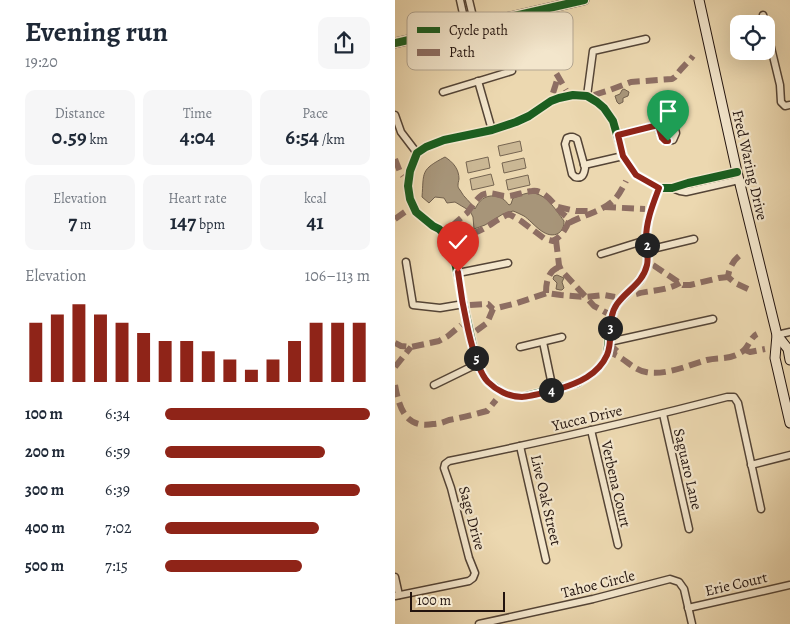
<!DOCTYPE html>
<meta charset="utf-8">
<style>
body{margin:0;font-family:Alegreya,serif;background:#f6f6f7;color:#1f2937;height:100vh;display:flex;flex-direction:column;font-size:19px;white-space:nowrap}
*{box-sizing:border-box;margin:0}
p{font-size:16px;color:#747a83}
.icon{flex:none;width:28px;height:28px;fill:none;stroke:currentColor;stroke-width:2;stroke-linecap:round;stroke-linejoin:round}
.map{position:relative;flex:1;overflow:hidden}
.drawer{display:flex;flex-direction:column;background:#fff;width:395px}
.drawer>*{flex:none}
.buttons{position:absolute;left:335px;top:15px;display:grid;gap:10px}
.buttons a{display:grid;place-items:center;width:45px;height:45px;border-radius:10px;background:#fff;box-shadow:0 5px 20px #0002;font-size:25px}
.scale{position:absolute;left:15px;bottom:12px;width:95px;box-sizing:border-box;padding-left:5px;border:2px solid #22130e;border-top:0;font-size:14px;line-height:18px;white-space:nowrap;color:#22130e;-webkit-text-stroke:4px #f3e6cc;paint-order:stroke}
.pin{position:absolute;display:grid;place-items:center;width:42px;height:42px;color:#fff;margin:-51px -21px;border-radius:50% 50% 50% 0;rotate:-45deg;box-shadow:0 0 5px #0007}
.pin .icon{rotate:45deg}
.km{position:absolute;width:25px;height:25px;margin:-12px;border-radius:50%;background:#222;color:#fff;font-size:14px;line-height:25px;text-align:center}
.round{display:grid;place-items:center;flex:none;width:52px;height:52px;border-radius:10px;background:#f6f6f7}
.head{display:flex;align-items:center;justify-content:space-between;height:85px;padding:0 25px}
h1{font-size:28px;font-weight:700;line-height:38px}
.figures{display:grid;grid-template-columns:repeat(3,1fr);gap:8px;height:85px;padding:5px 25px}
.figures div{display:grid;align-content:center;border-radius:10px;background:#f6f6f7;text-align:center}
.figures b{font-size:21px;font-weight:700}
.figures small{font-size:14px;font-weight:400}
.figures p{font-size:14px}
.chart{height:140px;padding:10px 25px}
.chart p{display:flex;justify-content:space-between}
.chart svg{width:100%;height:90px;margin-top:5px;stroke:#8f2418;stroke-width:6}
ul{padding:0 25px;list-style:none;font-size:16px}
li{display:grid;grid-template-columns:80px 60px 1fr;align-items:center;height:38px}
li i{height:12px;border-radius:6px;background:#8f2418}
main{display:flex;flex:1;min-height:0}
.map>svg:first-child{display:block}
.green{fill:#cab794;stroke:#766551}
.water{fill:#a79579;stroke:#72614e}
.lines{fill:none;stroke-linecap:round;stroke-linejoin:round}
.street-casing{stroke:#544436;stroke-width:9}
.secondary-casing{stroke:#22130e;stroke-width:11}
.street{stroke:#f3e6cc;stroke-width:6}
.secondary{stroke:#f3e6cc;stroke-width:9}
.quiet{stroke:#8d6e63;stroke-width:6;stroke-dasharray:12 6;stroke-linecap:butt}
.cycleway-casing{stroke:#f3e6cc;stroke-width:11}
.cycleway{stroke:#1b5e20;stroke-width:8}
.route-casing{stroke:#fff;stroke-width:10}
.route{stroke:#8f2418;stroke-width:6}
.labels{text-anchor:middle;stroke-width:4.5;stroke-linejoin:round;paint-order:stroke}
.street-label{font-size:15px;fill:#22130e;stroke:#f3e6cc}
.key{fill:#f3e6cc;stroke:#b4a793;stroke-width:1}
.key-label{font-size:14px;fill:#22130e}
</style>
<main>
<section class="drawer">
<div class="head"><div><h1>Evening run</h1><p>19:20</p></div><a class="round"><svg class="icon" aria-label="share" viewBox="0 0 24 24"><path d="M12 15V3M7 8l5-5 5 5M5 13v7h14v-7"/></svg></a></div>
<div class="figures">
<div><p>Distance</p><b>0.59<small> km</small></b></div>
<div><p>Time</p><b>4:04</b></div>
<div><p>Pace</p><b>6:54<small> /km</small></b></div>
</div>
<div class="figures">
<div><p>Elevation</p><b>7<small> m</small></b></div>
<div><p>Heart rate</p><b>147<small> bpm</small></b></div>
<div><p>kcal</p><b>41</b></div>
</div>
<div class="chart"><p><span>Elevation</span>106–113 m</p>
<svg viewBox="0 0 160 44" preserveAspectRatio="none"><path d="M5 44V15M15 44V11M25 44V6M35 44V11M45 44V15M55 44V20M65 44V24M75 44V24M85 44V29M95 44V33M105 44V38M115 44V33M125 44V24M135 44V15M145 44V15M155 44V15"/></svg>
</div>
<ul>
<li><b>100 m</b>6:34<i style="width:100%"></i></li>
<li><b>200 m</b>6:59<i style="width:78%"></i></li>
<li><b>300 m</b>6:39<i style="width:95%"></i></li>
<li><b>400 m</b>7:02<i style="width:75%"></i></li>
<li><b>500 m</b>7:15<i style="width:67%"></i></li>
</ul>
</section>
<div class="map">
<svg width="395" height="624" viewBox="0 0 395 624">
<rect width="100%" height="100%" fill="#ecd8b0"/>
<filter id="stains"><feTurbulence type="fractalNoise" baseFrequency=".004" numOctaves="4"/><feColorMatrix values="0 0 0 0 .2 0 0 0 0 .09 0 0 0 0 .02 0 0 0 .5 -.17"/></filter>
<radialGradient id="worn" r=".72"><stop offset=".6" stop-color="#630" stop-opacity="0"/><stop offset="1" stop-color="#630" stop-opacity=".3"/></radialGradient>
<g class="green">
<path d="M125,141L127,151L105,156L103,146Z"/>
<path d="M93,157L95,168L73,173L71,162Z"/>
<path d="M129,158L131,168L109,173L107,163Z"/>
<path d="M96,174L99,185L77,190L75,179Z"/>
<path d="M133,175L135,185L113,190L111,180Z"/>
</g>
<g class="water">
<path d="M229,89L234,92L233,96L228,98V102L224,104L222,102L220,96L225,94L227,90Z"/>
<path d="M50,157C58,162 64,169 64,179C63,184 62,187 65,190C69,198 75,201 80,209C84,201 89,195 100,196C102,197 106,197 108,199C110,200 112,203 114,205L116,204L118,198C123,197 127,194 133,193C150,191 160,209 169,221C169,226 168,231 162,234C149,239 138,222 129,216C125,214 121,212 118,211L108,214L90,225L79,229L78,217L75,211L60,202L52,203L49,198L40,197L34,203L27,197C29,172 25,170 50,157Z"/>
<path d="M162,275L169,278L167,282L169,288L167,290H165L161,289L162,283L158,279L159,276Z"/>
</g>
<g class="lines">
<defs>
<g id="street">
<path d="M65,0L71,27"/>
<path d="M74,0L80,25"/>
<path d="M368,15L371,24"/>
<path d="M371,27L385,85L386,102L390,106L395,105"/>
<path d="M83,81L97,130"/>
<path d="M48,92L117,71"/>
<path d="M192,96L198,51L251,39"/>
<path d="M270,113L274,114L276,116L281,133L278,140L270,141C264,134 261,123 265,115Z"/>
<path d="M0,115L6,132L22,153"/>
<path d="M223,135L263,125"/>
<path d="M175,137H178L182,139L190,168C189,175 187,179 180,177L177,174L170,144L172,138Z"/>
<path d="M189,165L228,156"/>
<path d="M264,188L253,219L251,240L253,259L252,267L245,281L222,304L216,318L212,355L202,370L183,383L127,397L110,394L92,381L82,364L66,292L58,252L56,245L52,237L44,229L38,226L21,212L15,199L13,186L15,171L22,153L31,147L49,140L97,130L121,122L134,116L156,101L164,98L178,95L192,96L202,102L209,108L218,121L228,156L241,175L264,188H277L293,183L342,172"/>
<path d="M277,188L285,191L291,192L344,180"/>
<path d="M253,250L299,239"/>
<path d="M206,254L251,240"/>
<path d="M11,262L18,305L45,308L69,304"/>
<path d="M63,273L113,263"/>
<path d="M382,335L395,332"/>
<path d="M148,342L158,390"/>
<path d="M214,342L318,319"/>
<path d="M125,347L167,337"/>
<path d="M39,385L82,364"/>
<path d="M268,414L294,529"/>
<path d="M196,430L223,545"/>
<path d="M125,446L151,560"/>
<path d="M356,465L395,455"/>
<path d="M0,577L4,595"/>
<path d="M0,596L74,581L78,578L80,573L74,558L56,488L49,468L50,464L54,461C147,442 240,421 332,397H339L343,403L366,509"/>
<path d="M293,608L395,585"/>
<path d="M84,624L198,599L275,579L284,582L289,589L297,624"/>
</g>
<g id="secondary">
<path d="M304,0L342,172L382,335L380,358L395,423"/>
<path d="M0,43L189,0"/>
<path d="M382,335L393,349L395,360"/>
</g>
</defs>
<use href="#street" class="street-casing"/>
<use href="#secondary" class="secondary-casing"/>
<use href="#street" class="street"/>
<use href="#secondary" class="secondary"/>
<g class="quiet">
<path d="M160,22L161,32L155,43V47L161,73L171,90"/>
<path d="M142,27L145,33L155,43"/>
<path d="M158,93L163,77"/>
<path d="M199,95L212,91L236,82L277,79L280,77C285,69 292,64 298,56"/>
<path d="M0,159L5,172L8,176"/>
<path d="M163,207L181,211H195"/>
<path d="M209,207L250,209"/>
<path d="M0,219L14,209"/>
<path d="M174,223C188,215 209,211 221,198C225,193 228,187 231,181"/>
<path d="M57,226C62,221 67,217 72,213C77,207 81,199 87,195C97,190 104,197 114,196C122,195 129,192 137,191C150,189 159,205 167,213C170,216 173,217 174,221C171,229 166,237 158,241L150,239L126,221L114,214C95,222 85,237 63,234"/>
<path d="M161,240L164,265L166,270L199,306L212,313"/>
<path d="M344,256C338,261 334,268 333,277L340,283L353,289"/>
<path d="M258,265L288,285H295L324,278L333,277"/>
<path d="M151,293C151,282 153,271 164,267"/>
<path d="M241,294C256,290 271,291 285,283"/>
<path d="M75,305L93,304L98,309"/>
<path d="M81,331L92,323L98,309L122,303L152,293L166,295L190,297L209,295L220,297"/>
<path d="M0,343L6,346L16,347L44,341L53,336L66,325"/>
<path d="M222,347L220,349L218,354C230,358 238,370 251,372C270,376 294,365 312,360C324,357 333,360 345,353C354,349 354,338 362,334"/>
<path d="M350,350L355,352L370,349"/>
<path d="M0,367L16,347"/>
<path d="M0,385C4,407 10,429 38,424C44,424 49,422 54,420C65,418 77,415 88,412L92,411L101,400"/>
</g>
<defs>
<g id="cycleway">
<path d="M0,43L189,0"/>
<path d="M264,188L253,219L251,240L253,259L252,267L245,281L222,304L216,318L212,355L202,370L183,383L127,397L110,394L92,381L82,364L66,292L58,252L56,245L52,237L44,229L38,226L21,212L15,199L13,186L15,171L22,153L31,147L49,140L97,130L121,122L134,116L156,101L164,98L178,95L192,96L202,102L209,108L218,121L228,156L241,175L264,188H277L293,183L342,172"/>
</g>
</defs>
<use href="#cycleway" class="cycleway-casing"/>
<use href="#cycleway" class="cycleway"/>
</g>
<g class="lines">
<defs>
<path id="route" d="M63,272C66,296 77,366 93,382C101,390 114,397 127,397C135,397 155,391 164,389C183,383 203,375 212,355C219,339 211,319 222,304C232,290 248,283 252,265C254,256 251,248 251,239C251,221 258,204 264,188L241,175L228,156L223,135L263,125L267,138L270,141H273"/>
</defs>
<use href="#route" class="route-casing"/>
<use href="#route" class="route"/>
</g>
<g class="labels">
<g class="street-label">
<text transform="translate(355 165) rotate(77)" y="5">Fred Waring Drive</text>
<text transform="translate(192 418) rotate(-13)" y="5">Yucca Drive</text>
<text transform="translate(293 469) rotate(77)" y="5">Saguaro Lane</text>
<text transform="translate(221 484) rotate(77)" y="5">Verbena Court</text>
<text transform="translate(151 500) rotate(77)" y="5">Live Oak Street</text>
<text transform="translate(77 518) rotate(75)" y="5">Sage Drive</text>
<text transform="translate(203 584) rotate(-14)" y="5">Tahoe Circle</text>
<text transform="translate(341 584) rotate(-13)" y="5">Erie Court</text>
</g>
</g>
<rect x="12" y="12" width="166" height="58" rx="8" class="key"/>
<rect x="22" y="27" width="23" height="6" fill="#1b5e20"/>
<rect x="22" y="49" width="23" height="7" fill="#8d6e63"/>
<g class="key-label">
<text x="54" y="35">Cycle path</text>
<text x="54" y="57">Path</text>
</g>
<rect width="100%" height="100%" filter="url(#stains)"/>
<rect width="100%" height="100%" fill="url(#worn)"/>
</svg>
<div class="buttons">
<a><svg class="icon" aria-label="locate" viewBox="0 0 24 24"><circle cx="12" cy="12" r="6"/><path d="M12 2v4M12 18v4M2 12h4M18 12h4"/></svg></a>
</div>
<div class="scale">100 m</div>
<div class="pin" style="left:273px;top:141px;background:#1e9e55"><svg class="icon" aria-label="arrive" viewBox="0 0 24 24"><path d="M6 21V4h12l-3 4 3 4H6"/></svg></div>
<div class="pin" style="left:63px;top:272px;background:#d93025"><svg class="icon" aria-label="check" viewBox="0 0 24 24"><path d="M5 12l5 5 9-10"/></svg></div>
<b class="km" style="left:252px;top:245px">2</b>
<b class="km" style="left:215px;top:328px">3</b>
<b class="km" style="left:156px;top:390px">4</b>
<b class="km" style="left:81px;top:358px">5</b>
</div>
</main>
